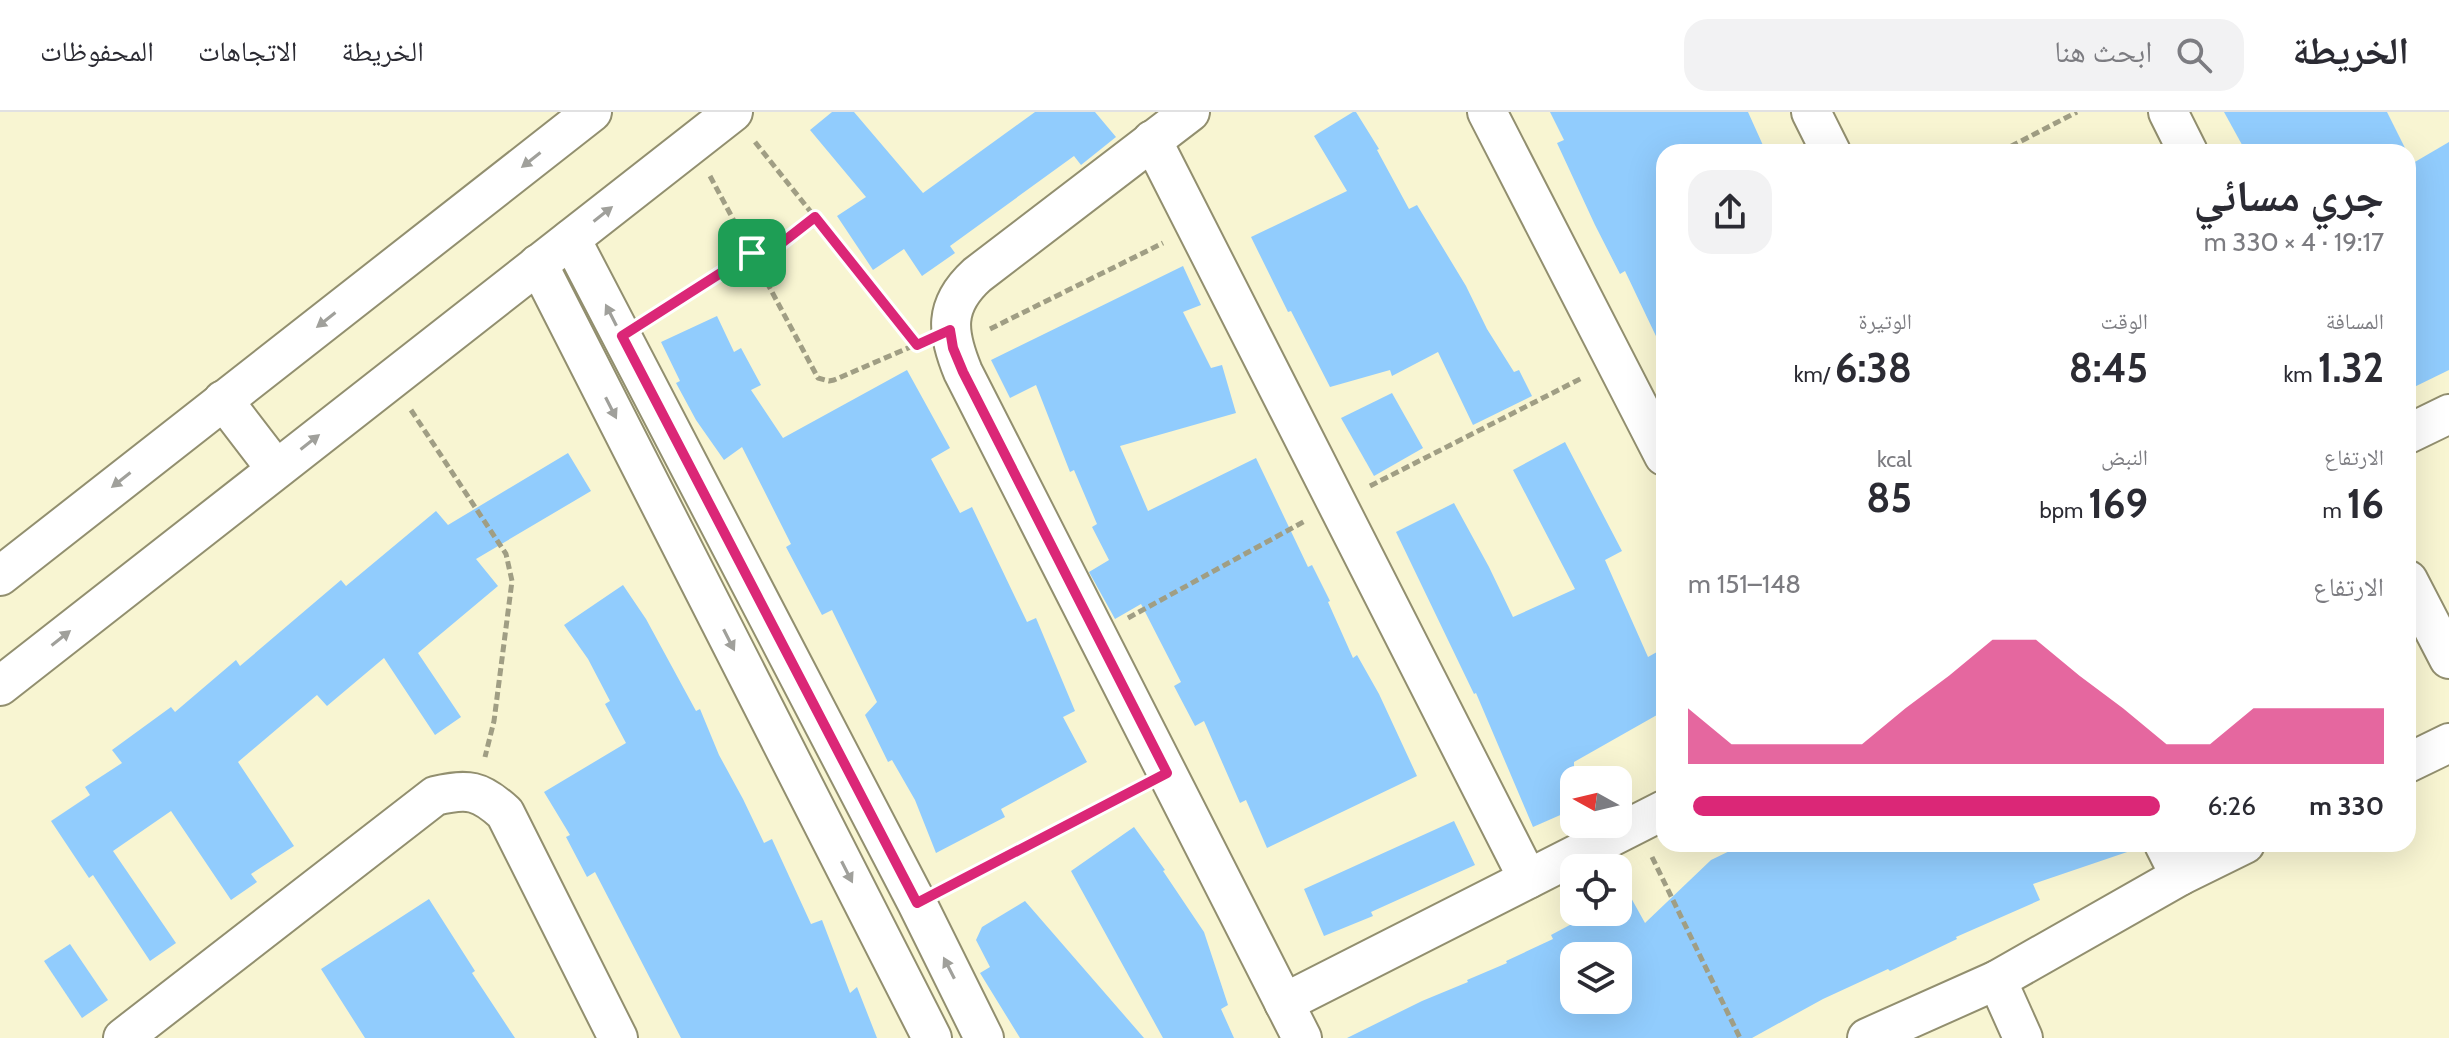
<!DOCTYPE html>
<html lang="ar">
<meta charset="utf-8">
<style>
body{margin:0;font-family:Cabin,"Noto Naskh Arabic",sans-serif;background:#f2f2f3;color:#2b2b33;direction:rtl;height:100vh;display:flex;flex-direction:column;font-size:30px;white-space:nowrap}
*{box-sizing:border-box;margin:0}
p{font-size:26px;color:#7c7c81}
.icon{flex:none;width:44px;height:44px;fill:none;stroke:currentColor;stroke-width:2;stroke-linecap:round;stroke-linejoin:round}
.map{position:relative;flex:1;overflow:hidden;direction:ltr}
.panel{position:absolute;left:1656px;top:32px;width:760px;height:708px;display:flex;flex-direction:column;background:#fff;border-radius:24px;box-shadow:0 8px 32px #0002;direction:rtl}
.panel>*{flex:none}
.needle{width:52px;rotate:278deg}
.controls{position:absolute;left:1560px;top:654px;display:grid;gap:16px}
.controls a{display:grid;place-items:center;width:72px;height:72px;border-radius:16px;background:#fff;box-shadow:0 8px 32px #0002;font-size:40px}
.pin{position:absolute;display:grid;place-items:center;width:68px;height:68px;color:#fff;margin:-34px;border-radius:16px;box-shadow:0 4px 12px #0006}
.round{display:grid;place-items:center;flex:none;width:84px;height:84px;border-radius:24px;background:#f2f2f3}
.headline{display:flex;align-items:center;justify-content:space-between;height:136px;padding:0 32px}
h1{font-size:44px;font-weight:800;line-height:60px}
.stats{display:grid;grid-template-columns:repeat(3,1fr);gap:12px;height:136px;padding:8px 32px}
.stats div{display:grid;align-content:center}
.stats b{font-size:40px;font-weight:800}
.stats small{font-size:22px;font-weight:400}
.stats p{font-size:22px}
.chart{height:224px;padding:16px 32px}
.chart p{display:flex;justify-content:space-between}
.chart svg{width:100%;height:144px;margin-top:8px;fill:#db2777;opacity:.7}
ul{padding:0 32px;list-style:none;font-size:26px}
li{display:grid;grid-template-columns:128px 96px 1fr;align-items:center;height:60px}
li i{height:20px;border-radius:10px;background:#db2777}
header{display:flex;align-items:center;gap:48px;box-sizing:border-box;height:112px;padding:0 40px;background:#fff;border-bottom:2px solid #e1e1e2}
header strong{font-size:38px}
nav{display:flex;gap:44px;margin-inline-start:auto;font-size:28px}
.search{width:560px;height:72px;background:#f2f2f3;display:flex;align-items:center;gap:20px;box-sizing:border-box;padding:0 28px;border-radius:24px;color:#7c7c81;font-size:30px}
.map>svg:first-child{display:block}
.building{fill:#91ccfd;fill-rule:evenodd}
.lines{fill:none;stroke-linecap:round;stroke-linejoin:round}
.minor-casing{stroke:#928f6f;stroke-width:42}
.path{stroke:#a09e84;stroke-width:5;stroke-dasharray:8 4;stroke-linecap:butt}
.minor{stroke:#fff;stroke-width:38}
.oneway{fill:#a0a09b}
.route-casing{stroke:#fff;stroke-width:16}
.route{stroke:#db2777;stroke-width:10}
</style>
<header>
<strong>الخريطة</strong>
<div class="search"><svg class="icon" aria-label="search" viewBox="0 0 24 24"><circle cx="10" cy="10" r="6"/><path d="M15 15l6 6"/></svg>ابحث هنا</div>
<nav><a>الخريطة</a><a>الاتجاهات</a><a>المحفوظات</a></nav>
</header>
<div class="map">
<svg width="2449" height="926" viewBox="0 0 2449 926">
<rect width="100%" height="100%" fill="#f8f5d2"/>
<g class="building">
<path d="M832,0H854L923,81L1035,0H1095L1116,25L1081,53L1074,44L950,134L955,141L922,164L904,137L873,158L837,104L866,85L810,18Z"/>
<path d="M1353,0H1356L1379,37L1377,38L1409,97L1417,93L1466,174L1487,217L1514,260L1519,258L1532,284L1473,313L1438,240L1392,264L1390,258L1330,275L1291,199L1288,200L1251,125L1347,79L1314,24Z"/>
<path d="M1550,0H1748L1766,40H1664V241L1625,159L1620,162L1595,113L1557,31L1564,28Z"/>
<path d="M2224,0H2387L2407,40H2246Z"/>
<path d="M2449,30V258L2408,278V54Z"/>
<path d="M1183,154L1201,193L1183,200L1211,256L1222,253L1236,301L1120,334L1148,399L1256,346L1308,455L1312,453L1330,489L1328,490L1353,546L1357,543L1379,582L1417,664L1267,736L1246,688L1240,691L1204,609L1195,614L1174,574L1181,570L1141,492L1115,507L1089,460L1109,448L1092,415L1097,412L1074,358L1070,360L1036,273L1010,286L991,248Z"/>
<path d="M717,204L734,240L741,236L761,273L751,278L783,326L907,258L950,336L931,347L960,401L972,395L1027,510L1036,506L1075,599L1063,605L1087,650L1001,697L1005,705L936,741L915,688L892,648L888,650L865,603L877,590L832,498L822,503L786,435L791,432L742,335L724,348L696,308L676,271L680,269L661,230Z"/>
<path d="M1392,281L1423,336L1374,364L1341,306Z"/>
<path d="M1565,330L1622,439L1605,448L1648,545L1664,536V599L1574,650V697L1533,715L1476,581L1474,582L1396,420L1454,391L1489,455L1513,505L1575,477L1513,358Z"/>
<path d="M568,341L591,379L476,447L498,474L418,541L461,605L435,623L384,546L327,594L317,583L238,650L294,734L251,762L257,770L231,788L171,699L113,739L176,831L150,849L93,763L89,766L51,709L90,683L85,675L122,651L112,638L171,595L175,600L236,548L240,554L341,468L346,474L436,399L448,413Z"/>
<path d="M623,473L646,507L696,599L700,597L719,643L743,687L764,731L772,727L811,812L822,808L850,881L857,875L877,926H681L595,760L587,765L566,725L570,723L544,680L626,631L605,592L610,589L588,547L564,513Z"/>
<path d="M1454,709L1475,753L1371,800L1373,804L1324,824L1304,777Z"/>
<path d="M1134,715L1165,758L1163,759L1204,820L1228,893L1221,897L1234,926H1163L1071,759Z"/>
<path d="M1744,732H2135L2136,737L2033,772L2040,788L1956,825L1957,827L1890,859L1888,857L1823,887L1752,926H1347L1422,889L1468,870L1467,868L1507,851L1506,849L1553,827L1551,823L1583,806L1598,800H1618V790L1630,784L1645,811L1711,748ZM1574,844H1618V888H1574Z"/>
<path d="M429,787L475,859L472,861L515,926H365L321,857Z"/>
<path d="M1025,789L1144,926H1020L980,861L990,855L976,828L982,815Z"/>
<path d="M70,832L108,888L82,906L44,849Z"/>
</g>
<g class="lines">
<defs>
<g id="minor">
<path d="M1190,0L977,163C943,194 947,221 963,260L1302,926"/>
<path d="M1487,0L1664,344"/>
<path d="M1811,0L1831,40"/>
<path d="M2168,0L2188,40"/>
<path d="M1152,28L1528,767"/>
<path d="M571,127L917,791L984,926"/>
<path d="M538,152L932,926"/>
<path d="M223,288L276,357"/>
<path d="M2408,322L2449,302"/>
<path d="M0,464L592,0"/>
<path d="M2408,468L2449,547"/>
<path d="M0,574L733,0"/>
<path d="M2408,651L2449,631"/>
<path d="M2164,732L2180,764"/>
<path d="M1997,868L2023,926"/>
<path d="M1284,891L1664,698"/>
<path d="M123,926L435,684C468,676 480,678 505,701L618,926"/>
<path d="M1867,926L1997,868L2180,764L2245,732"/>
</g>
</defs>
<use href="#minor" class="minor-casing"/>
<g class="path">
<path d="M755,30L913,228"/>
<path d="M2000,40L2077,0"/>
<path d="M710,64L818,266L829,269L834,268L915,233"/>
<path d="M756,151L815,105"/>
<path d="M651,205L752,141"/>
<path d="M990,217L1163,131"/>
<path d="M411,298L506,442L512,469L494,609L485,645"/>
<path d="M1370,374L1582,266"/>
<path d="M1128,506L1305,409"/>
<path d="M1652,745L1740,926"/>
<path d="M949,774L1136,677"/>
</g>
<use href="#minor" class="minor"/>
</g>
<defs><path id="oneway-solid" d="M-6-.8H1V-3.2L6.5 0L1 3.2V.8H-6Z" transform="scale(2)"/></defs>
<g class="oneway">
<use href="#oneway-solid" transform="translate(531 48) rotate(142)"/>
<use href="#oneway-solid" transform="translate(603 102) rotate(-38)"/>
<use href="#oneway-solid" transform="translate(611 203) rotate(-117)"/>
<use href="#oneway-solid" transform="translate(326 208) rotate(142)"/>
<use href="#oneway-solid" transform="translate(611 296) rotate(63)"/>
<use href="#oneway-solid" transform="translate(310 330) rotate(-38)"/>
<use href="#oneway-solid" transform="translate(121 368) rotate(142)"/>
<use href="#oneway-solid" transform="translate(61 526) rotate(-38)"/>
<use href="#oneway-solid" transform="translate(729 528) rotate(63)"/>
<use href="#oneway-solid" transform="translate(847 760) rotate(63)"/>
<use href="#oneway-solid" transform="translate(949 856) rotate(-117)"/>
</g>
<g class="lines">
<defs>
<path id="route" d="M815,105L917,233L950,218L953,236L963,260L1167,661L917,791L622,224L752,141L756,151Z"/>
</defs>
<use href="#route" class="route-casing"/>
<use href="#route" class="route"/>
</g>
</svg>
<div class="controls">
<a><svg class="needle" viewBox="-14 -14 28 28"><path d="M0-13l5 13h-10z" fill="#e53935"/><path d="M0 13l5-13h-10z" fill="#7c7c81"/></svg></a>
<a><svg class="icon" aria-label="locate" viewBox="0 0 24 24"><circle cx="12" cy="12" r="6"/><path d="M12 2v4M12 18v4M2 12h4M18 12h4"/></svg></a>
<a><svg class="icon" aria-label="layers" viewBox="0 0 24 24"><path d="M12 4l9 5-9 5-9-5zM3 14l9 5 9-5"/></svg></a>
</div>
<div class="pin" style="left:752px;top:141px;background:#1e9e55"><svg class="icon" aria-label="arrive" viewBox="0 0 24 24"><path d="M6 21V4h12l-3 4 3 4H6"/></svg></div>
<section class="panel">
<div class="headline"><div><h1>جري مسائي</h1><p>19:17 · 4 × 330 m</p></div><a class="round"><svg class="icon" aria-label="share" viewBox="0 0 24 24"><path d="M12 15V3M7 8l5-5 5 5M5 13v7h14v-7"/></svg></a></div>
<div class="stats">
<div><p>المسافة</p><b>1.32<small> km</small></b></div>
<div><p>الوقت</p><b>8:45</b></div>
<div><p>الوتيرة</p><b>6:38<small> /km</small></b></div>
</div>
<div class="stats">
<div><p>الارتفاع</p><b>16<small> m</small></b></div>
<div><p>النبض</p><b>169<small> bpm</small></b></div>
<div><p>kcal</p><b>85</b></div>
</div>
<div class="chart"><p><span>الارتفاع</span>148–151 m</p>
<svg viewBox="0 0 160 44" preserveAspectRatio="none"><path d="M0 44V27L10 38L20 38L30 38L40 38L50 27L60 17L70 6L80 6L90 17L100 27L110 38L120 38L130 27L140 27L150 27L160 27V44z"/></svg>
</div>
<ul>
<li><b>330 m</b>6:26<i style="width:99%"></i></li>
</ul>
</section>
</div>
